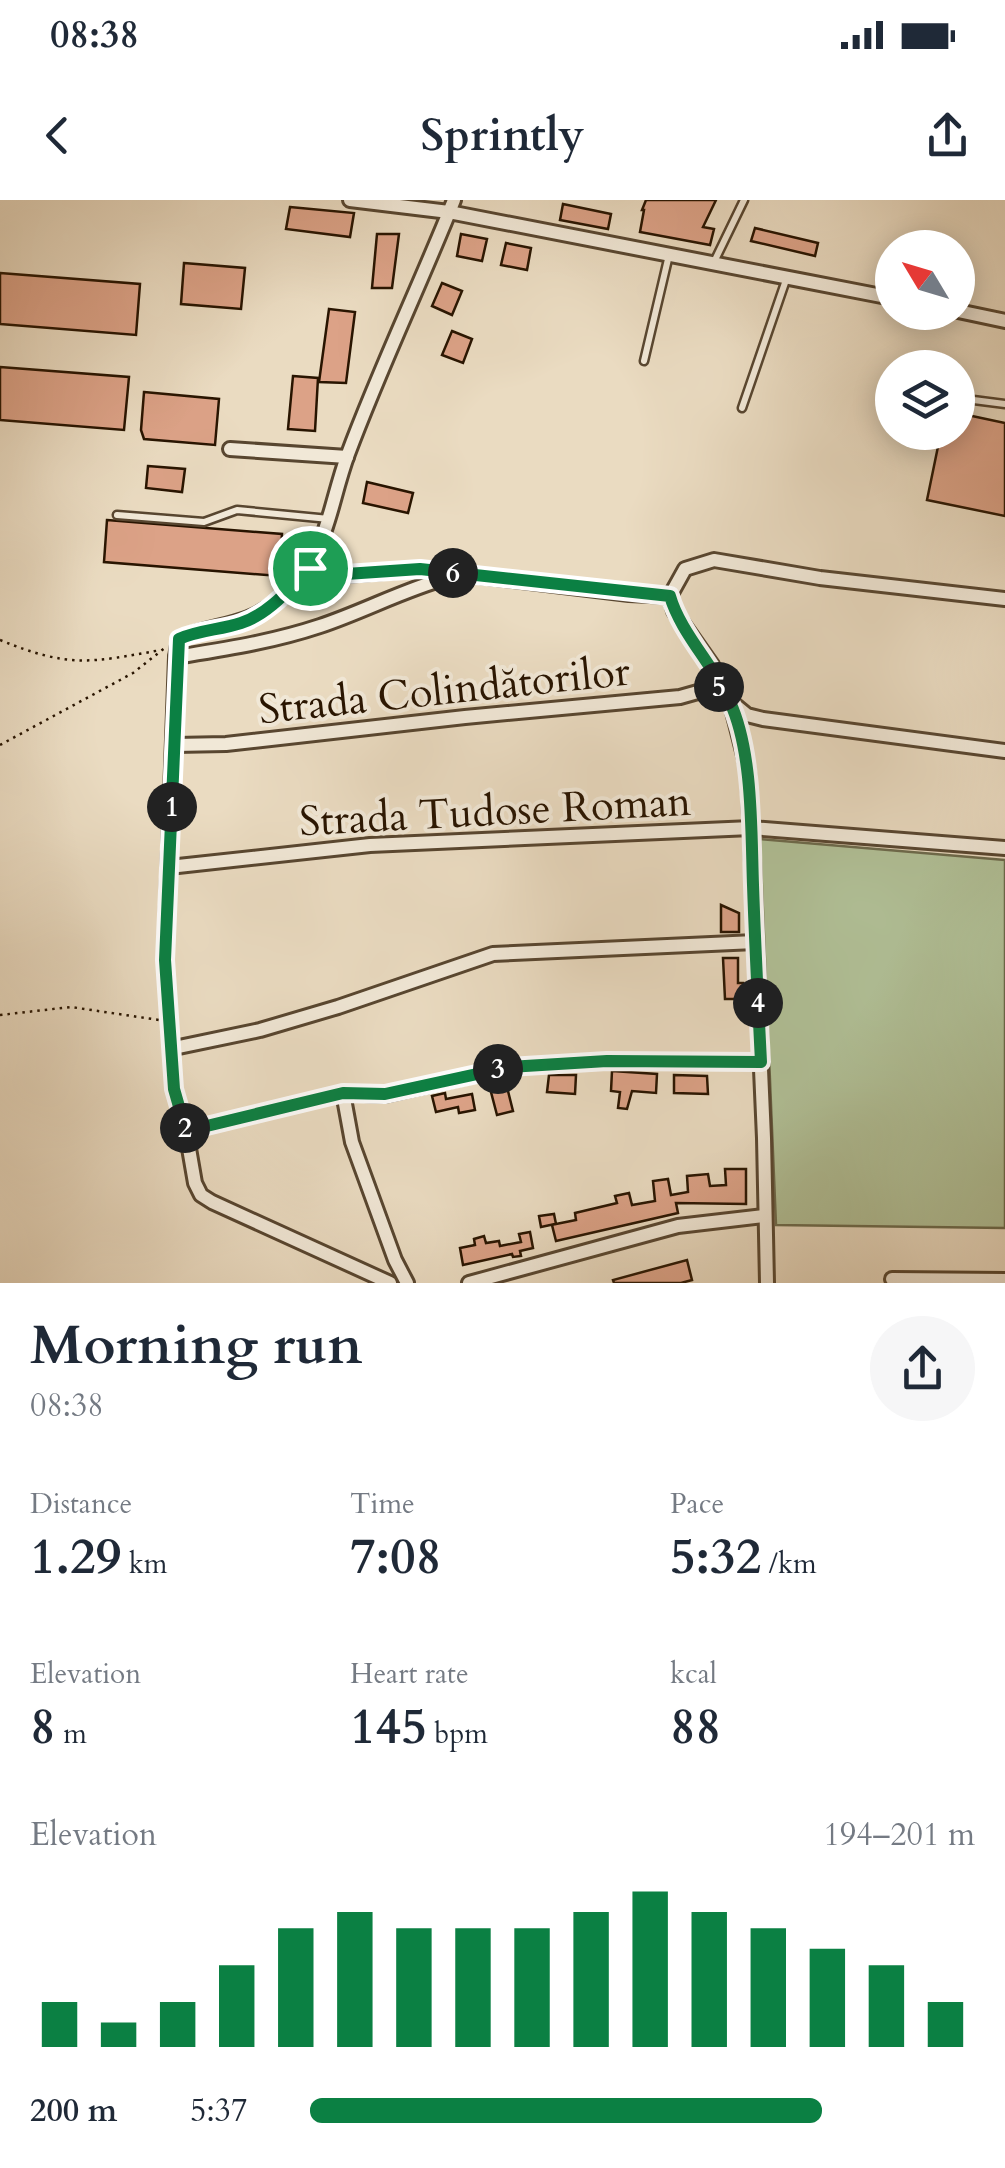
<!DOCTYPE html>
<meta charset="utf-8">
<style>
body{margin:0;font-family:Cardo,serif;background:#f6f6f7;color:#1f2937;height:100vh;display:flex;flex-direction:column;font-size:38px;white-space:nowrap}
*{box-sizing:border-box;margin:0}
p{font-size:32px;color:#747a83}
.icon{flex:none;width:55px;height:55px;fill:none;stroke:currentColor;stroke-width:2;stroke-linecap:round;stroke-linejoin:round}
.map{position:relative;height:1083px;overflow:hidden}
.sheet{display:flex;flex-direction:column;background:#fff;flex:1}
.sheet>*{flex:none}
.needle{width:65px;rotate:308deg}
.fabs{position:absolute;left:875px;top:30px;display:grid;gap:20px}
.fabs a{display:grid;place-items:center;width:100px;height:100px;border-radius:50%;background:#fff;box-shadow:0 5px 25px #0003;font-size:50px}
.pin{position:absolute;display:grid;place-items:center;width:85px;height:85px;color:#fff;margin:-42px;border:5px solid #fff;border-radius:50%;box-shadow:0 2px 10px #0007}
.km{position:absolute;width:50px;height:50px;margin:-25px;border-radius:50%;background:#222;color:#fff;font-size:28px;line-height:50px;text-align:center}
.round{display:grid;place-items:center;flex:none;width:105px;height:105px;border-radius:52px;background:#f6f6f7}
.summary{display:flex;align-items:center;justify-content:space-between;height:170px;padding:0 30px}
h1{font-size:55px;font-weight:600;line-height:75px}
.metrics{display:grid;grid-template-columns:repeat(3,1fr);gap:15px;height:170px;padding:10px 30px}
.metrics div{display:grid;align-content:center}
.metrics b{font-size:50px;font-weight:600}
.metrics small{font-size:28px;font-weight:400}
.metrics p{font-size:28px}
.chart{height:280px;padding:20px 30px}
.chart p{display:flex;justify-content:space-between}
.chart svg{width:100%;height:180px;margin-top:10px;stroke:#0b8043;stroke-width:6}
ul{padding:0 30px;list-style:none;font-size:32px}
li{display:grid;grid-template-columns:160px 120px 1fr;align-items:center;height:75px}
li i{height:25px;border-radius:12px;background:#0b8043}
.status{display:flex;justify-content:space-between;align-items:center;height:70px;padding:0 50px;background:#fff;direction:ltr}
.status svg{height:28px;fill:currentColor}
header{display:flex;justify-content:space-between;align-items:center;height:130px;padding:0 30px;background:#fff;font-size:45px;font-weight:600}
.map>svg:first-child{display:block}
.green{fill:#b1c198;stroke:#6c6a4c;stroke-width:2.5}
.building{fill:#dca287;stroke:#281400;stroke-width:2.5}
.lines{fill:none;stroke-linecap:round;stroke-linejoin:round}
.lane-casing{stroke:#584630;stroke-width:11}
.street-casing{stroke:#584630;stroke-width:18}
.path{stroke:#281400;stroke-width:2.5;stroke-dasharray:2.5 5;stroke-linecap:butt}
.lane{stroke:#f1e8d7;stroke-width:6}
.street{stroke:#f1e8d7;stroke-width:12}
.route-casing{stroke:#fff;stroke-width:20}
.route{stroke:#0b8043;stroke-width:12}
.labels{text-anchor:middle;stroke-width:8;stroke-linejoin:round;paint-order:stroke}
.street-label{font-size:42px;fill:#281400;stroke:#f1e8d7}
</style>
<div class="status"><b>08:38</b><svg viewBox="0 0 49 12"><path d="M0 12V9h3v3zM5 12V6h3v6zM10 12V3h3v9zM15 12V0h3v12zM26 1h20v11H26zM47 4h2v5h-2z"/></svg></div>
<header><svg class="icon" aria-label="back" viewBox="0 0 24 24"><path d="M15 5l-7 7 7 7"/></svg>Sprintly<svg class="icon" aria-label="share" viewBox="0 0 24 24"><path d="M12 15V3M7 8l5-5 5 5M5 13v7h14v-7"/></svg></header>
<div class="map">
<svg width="1005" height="1083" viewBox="0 0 1005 1083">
<rect width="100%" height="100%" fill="#eadbc1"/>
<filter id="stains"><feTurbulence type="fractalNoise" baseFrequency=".002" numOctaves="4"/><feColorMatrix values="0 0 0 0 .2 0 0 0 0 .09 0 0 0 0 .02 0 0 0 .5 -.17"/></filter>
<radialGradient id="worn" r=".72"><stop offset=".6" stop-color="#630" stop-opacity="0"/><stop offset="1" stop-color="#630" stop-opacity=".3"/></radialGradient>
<path class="green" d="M760,639L1005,660V1028L776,1025Z"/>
<g class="building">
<path d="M646,0H716L703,27L714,29L710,45L640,32L644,10H642Z"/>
<path d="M563,4L611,14L608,29L560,20Z"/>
<path d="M290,7L354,13L350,37L286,29Z"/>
<path d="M755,28L818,43L815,56L751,41Z"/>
<path d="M377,34H399L392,88H372Z"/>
<path d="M461,34L487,39L482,61L457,56Z"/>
<path d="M506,43L531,48L527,70L501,65Z"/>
<path d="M184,63L245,68L241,109L181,104Z"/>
<path d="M0,73L140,84L136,135L0,124Z"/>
<path d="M442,83L462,91L452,115L432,106Z"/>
<path d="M329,109L355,112L346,183L319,182Z"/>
<path d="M452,131L472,139L463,163L442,155Z"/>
<path d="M0,167L129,177L124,230L0,220Z"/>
<path d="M293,176L318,178L315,231L288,229Z"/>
<path d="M144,192L219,199L215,245L144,239L141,230Z"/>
<path d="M958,213L1005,223V316L927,300L941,232H958Z"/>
<path d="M148,266L185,269L182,292L146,288Z"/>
<path d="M367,282L413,293L408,313L363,303Z"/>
<path d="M107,320L282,334L279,376L104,362Z"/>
<path d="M721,705L739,713V732H721Z"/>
<path d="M723,758H738V783H743V799H725Z"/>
<path d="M612,871L657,874L656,893L632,891L627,909L618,908L620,892L611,891Z"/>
<path d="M549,875H576L575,894L547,892Z"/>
<path d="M674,875L707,876L708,894L674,893Z"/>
<path d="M507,887L513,911L497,915L491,892Z"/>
<path d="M445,893L446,899L472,894L475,910L459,913L458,907L436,912L432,896Z"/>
<path d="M725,969H746V1004L676,1003L678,1013L556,1041L552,1025L555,1024L541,1027L539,1016L554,1014L556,1024L576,1020L575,1013L617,1003L615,996L629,993L632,1005L655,1001L653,981L668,979L671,995L688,992L687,976L708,974L710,986L726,985Z"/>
<path d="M530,1032L533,1048L520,1051L521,1056L513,1057L512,1054L463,1065L460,1048L475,1045L474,1039L484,1036L486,1043L499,1041L500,1046L521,1042L519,1034Z"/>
<path d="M687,1060L692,1080L681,1083H614L613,1080Z"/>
</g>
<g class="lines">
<defs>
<g id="lane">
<path d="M714,62L744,0"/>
<path d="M644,161L669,55"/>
<path d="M958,198L1005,204"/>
<path d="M742,208L787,77"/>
<path d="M117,315L204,322L237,310L329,319"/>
</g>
<g id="street">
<path d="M350,0L449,12L892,98"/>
<path d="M958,111L1005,121"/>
<path d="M230,249L347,257"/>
<path d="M310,368L346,375L420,369L629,394L670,396L685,369L714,360L820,378L1005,399"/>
<path d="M670,396L674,411L712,465L719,486L730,500L748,571L764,938L767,1083"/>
<path d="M176,457C225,449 272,442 320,426C365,411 405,389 450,377"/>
<path d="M730,501L747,515L763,519L1005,551"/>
<path d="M175,545L226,544L465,517L680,497L719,486"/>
<path d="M169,667L370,645L751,628L1005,648"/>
<path d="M174,848L260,830L338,807L493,754L755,742"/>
<path d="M343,893L352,942L395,1060L407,1083"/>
<path d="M186,931L343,893L385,895L509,867L607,861L761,862"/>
<path d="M892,1079L1005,1080"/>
<path d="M390,1083L212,1002L201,995L195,983L186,931L174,889L165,760L176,457L179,439C215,423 244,428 277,401C329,358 327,311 348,254C380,168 420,85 454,0"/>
<path d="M469,1083L678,1026L764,1016"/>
</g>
</defs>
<use href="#lane" class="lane-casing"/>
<use href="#street" class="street-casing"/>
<g class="path">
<path d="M0,440C69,468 89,463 161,450"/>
<path d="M0,545L133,473L166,447"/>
<path d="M0,815L71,807L159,820"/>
</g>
<use href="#lane" class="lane"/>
<use href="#street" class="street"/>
</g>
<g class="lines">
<defs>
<path id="route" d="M310,368L346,374L420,369L670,396C680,432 715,467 730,502C753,552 751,630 753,685C755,744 758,803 761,862L607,861L509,867L385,894L343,893L186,931L174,889L165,760L179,439C199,430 220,430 241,423C269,414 290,388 310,368Z"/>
</defs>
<use href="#route" class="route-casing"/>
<use href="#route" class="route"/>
</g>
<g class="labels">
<g class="street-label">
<text transform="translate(444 489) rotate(-6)" y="15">Strada Colindătorilor</text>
<text transform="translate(495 610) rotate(-3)" y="15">Strada Tudose Roman</text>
</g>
</g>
<rect width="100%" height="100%" filter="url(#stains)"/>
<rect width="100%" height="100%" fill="url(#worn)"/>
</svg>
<div class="fabs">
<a><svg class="needle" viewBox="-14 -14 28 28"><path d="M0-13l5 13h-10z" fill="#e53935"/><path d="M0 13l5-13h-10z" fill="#747a83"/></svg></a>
<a><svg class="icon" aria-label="layers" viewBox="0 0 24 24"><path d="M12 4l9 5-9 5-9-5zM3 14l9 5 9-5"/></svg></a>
</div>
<div class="pin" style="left:310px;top:368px;background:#1e9e55"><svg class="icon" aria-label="arrive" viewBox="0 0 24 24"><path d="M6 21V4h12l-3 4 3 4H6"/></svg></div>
<b class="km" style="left:172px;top:607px">1</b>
<b class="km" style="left:185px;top:928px">2</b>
<b class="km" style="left:498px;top:869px">3</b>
<b class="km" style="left:758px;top:803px">4</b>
<b class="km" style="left:719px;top:487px">5</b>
<b class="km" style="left:453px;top:373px">6</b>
</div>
<section class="sheet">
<div class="summary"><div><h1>Morning run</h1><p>08:38</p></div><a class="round"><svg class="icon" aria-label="share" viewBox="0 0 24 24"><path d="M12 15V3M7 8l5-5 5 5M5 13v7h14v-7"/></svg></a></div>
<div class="metrics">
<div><p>Distance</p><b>1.29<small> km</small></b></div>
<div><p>Time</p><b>7:08</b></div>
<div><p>Pace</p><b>5:32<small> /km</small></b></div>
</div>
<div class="metrics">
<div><p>Elevation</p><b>8<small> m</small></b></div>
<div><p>Heart rate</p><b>145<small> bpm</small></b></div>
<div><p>kcal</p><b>88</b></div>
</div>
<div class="chart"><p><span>Elevation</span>194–201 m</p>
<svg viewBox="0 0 160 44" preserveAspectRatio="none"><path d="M5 44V33M15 44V38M25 44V33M35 44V24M45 44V15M55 44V11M65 44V15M75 44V15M85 44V15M95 44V11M105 44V6M115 44V11M125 44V15M135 44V20M145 44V24M155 44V33"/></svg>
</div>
<ul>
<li><b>200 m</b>5:37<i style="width:77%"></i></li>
</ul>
</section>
